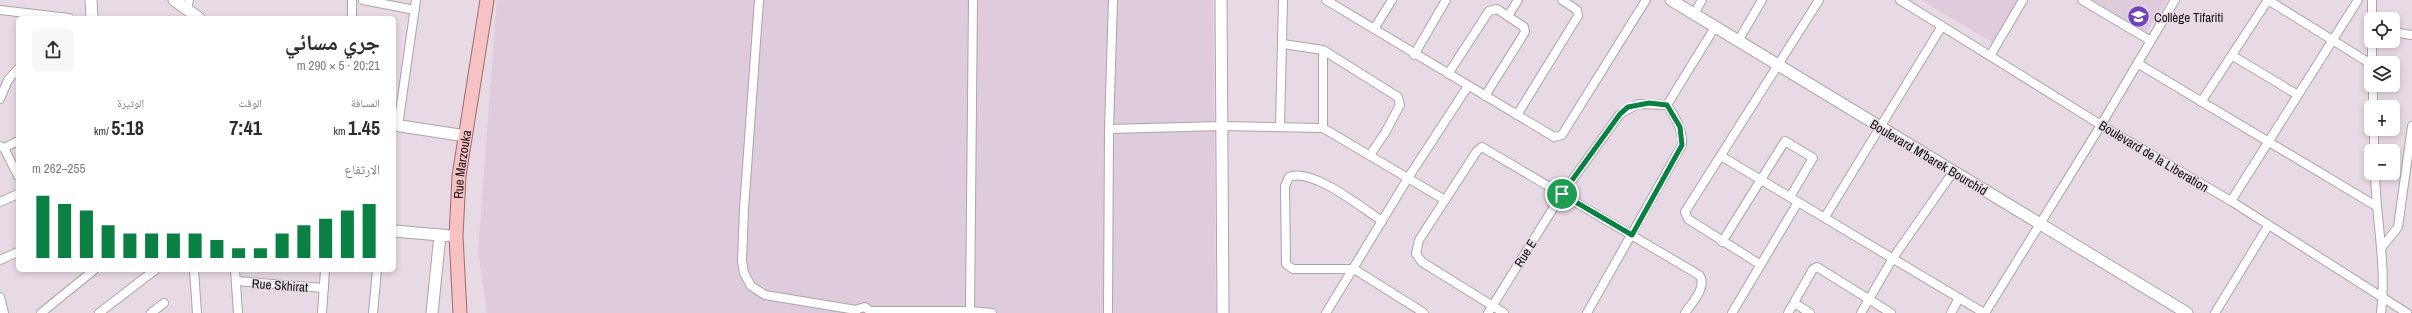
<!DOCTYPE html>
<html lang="ar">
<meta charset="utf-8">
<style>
body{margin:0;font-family:"Archivo Narrow","Noto Naskh Arabic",sans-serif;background:#f7f7f7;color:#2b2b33;direction:rtl;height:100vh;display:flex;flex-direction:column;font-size:15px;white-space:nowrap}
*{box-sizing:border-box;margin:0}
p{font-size:13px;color:#7c7c81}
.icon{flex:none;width:22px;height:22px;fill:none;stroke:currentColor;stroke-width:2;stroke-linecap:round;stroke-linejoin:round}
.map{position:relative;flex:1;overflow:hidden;direction:ltr}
.sheet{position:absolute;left:16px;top:16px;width:380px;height:256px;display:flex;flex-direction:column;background:#fff;border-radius:6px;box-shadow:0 2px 6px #0003;direction:rtl}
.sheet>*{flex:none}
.buttons{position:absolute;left:2364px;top:12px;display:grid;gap:8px}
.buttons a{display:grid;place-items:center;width:36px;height:36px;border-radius:6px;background:#fff;box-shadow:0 2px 6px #0003;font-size:20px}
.pin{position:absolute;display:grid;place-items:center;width:34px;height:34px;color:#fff;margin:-17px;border:2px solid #fff;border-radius:50%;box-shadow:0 1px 4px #0007}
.round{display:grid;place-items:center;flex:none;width:42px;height:42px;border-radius:6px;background:#f7f7f7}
.head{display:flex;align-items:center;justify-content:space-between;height:68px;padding:0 16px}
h1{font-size:22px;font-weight:700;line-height:30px}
.metrics{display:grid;grid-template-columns:repeat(3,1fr);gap:6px;height:68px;padding:4px 16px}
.metrics div{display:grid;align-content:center}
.metrics b{font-size:20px;font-weight:700}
.metrics small{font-size:11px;font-weight:400}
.metrics p{font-size:11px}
.chart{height:112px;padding:8px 16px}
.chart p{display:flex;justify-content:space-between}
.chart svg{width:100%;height:72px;margin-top:4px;stroke:#0b8043;stroke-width:6}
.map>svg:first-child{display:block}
.built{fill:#deccdc}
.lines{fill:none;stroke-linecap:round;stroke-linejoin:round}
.street-casing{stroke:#aea2ac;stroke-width:10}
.secondary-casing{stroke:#aea2ac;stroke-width:13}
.primary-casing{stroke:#a46a6c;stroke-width:15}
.street{stroke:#fff;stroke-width:8}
.secondary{stroke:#fff;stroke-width:11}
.primary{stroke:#f7c2c4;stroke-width:13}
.route-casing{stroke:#fff;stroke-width:8}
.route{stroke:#0b8043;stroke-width:5}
.labels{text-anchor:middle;stroke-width:3;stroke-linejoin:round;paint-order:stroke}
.poi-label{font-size:13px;fill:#151114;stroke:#e7dae5;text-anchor:start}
.street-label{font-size:13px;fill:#151114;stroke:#e7dae5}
</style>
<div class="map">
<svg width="2412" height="313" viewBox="0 0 2412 313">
<rect width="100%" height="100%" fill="#e7dae5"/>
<g class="built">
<path d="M497,0H1213L1216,313H487L478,251Z"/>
<path d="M1921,0H2022L1995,44Z"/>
<path d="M2093,0H2167L2146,33Z"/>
</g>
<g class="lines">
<defs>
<g id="street">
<path d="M352,0V18"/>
<path d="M363,0L415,10"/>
<path d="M759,0L744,209L742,261L744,273L751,286L765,295L856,310"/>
<path d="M1326,0L1554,137L1562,135L1565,130L1646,0"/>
<path d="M1900,0L2101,125L2231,201L2407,313"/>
<path d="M2082,0L2151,41"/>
<path d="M2268,0L2371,64"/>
<path d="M187,9L189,0"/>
<path d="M0,10L69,18"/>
<path d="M1694,14L1702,0"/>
<path d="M1508,16L1518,0"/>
<path d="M2372,19V0"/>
<path d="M1374,29L1392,0"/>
<path d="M2393,32L2412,35"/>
<path d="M1738,41L1762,0"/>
<path d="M2372,41V63"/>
<path d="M1283,44L1323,50L1398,97L1400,105L1385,133L1370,155"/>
<path d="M1323,50V128"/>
<path d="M1414,55L1446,0"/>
<path d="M1990,56L2023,0"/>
<path d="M2233,56L2298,95"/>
<path d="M2137,63L2376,206"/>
<path d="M1448,74L1489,11L1497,9L1524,27L1525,32L1485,96"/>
<path d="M2373,85V107"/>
<path d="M0,99L8,80L18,69"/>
<path d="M2201,102L2268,0"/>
<path d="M1517,115L1578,16L1577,10L1562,0"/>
<path d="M398,126L416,0"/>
<path d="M1280,126L1283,0"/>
<path d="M1109,129L1222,126L1323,128L1445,200"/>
<path d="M2374,129V151"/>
<path d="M0,146L4,148L18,176"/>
<path d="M4,148L18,141"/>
<path d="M1721,156L1984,313"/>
<path d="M2375,173C2376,220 2387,266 2381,313"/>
<path d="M2231,201L2358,0"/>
<path d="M0,202L18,194"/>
<path d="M1825,217L1942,26"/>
<path d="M1382,221C1362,208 1312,167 1289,177L1285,186L1286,264L1293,269H1354L1424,313"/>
<path d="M1722,242L1785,141L1813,158L1790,197"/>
<path d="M2382,247L2398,227L2412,126"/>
<path d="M0,260L18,252"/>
<path d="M1761,265L1688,219L1685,212L1819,0"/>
<path d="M194,270L197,313"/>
<path d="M235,270L238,313"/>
<path d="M236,281L324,288"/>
<path d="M0,297L4,313"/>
<path d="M1794,303L1810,313"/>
<path d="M871,311H970L992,313"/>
<path d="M970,311L973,0"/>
<path d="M41,313L94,270"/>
<path d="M99,313L155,270"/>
<path d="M151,313L164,303"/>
<path d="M322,313L325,270"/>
<path d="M373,313L377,270"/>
<path d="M855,313L858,309L865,307L872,313"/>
<path d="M1108,313L1109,129L1113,0"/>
<path d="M1326,313L1408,178L1468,86"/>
<path d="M1488,313L1562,194L1620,114L1638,104L1667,105"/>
<path d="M1504,313L1422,262L1416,254L1419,240L1477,151L1482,147L1699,275C1708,286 1692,303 1685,313"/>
<path d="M1587,313L1682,145C1683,129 1675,117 1667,105L1715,27"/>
<path d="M1732,313L1798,202"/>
<path d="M1788,313L1813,269L1817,267L1891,313"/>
<path d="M1861,313L1893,258L1953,172"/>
<path d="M1951,313L1959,298"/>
<path d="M1985,313L2101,125L2175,0"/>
<path d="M2215,313L2268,226"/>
</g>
<g id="secondary">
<path d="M91,0L92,18"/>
<path d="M174,0L199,18"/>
<path d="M1221,0L1223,313"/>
<path d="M1671,0L2187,313"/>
<path d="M394,125L466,136"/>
<path d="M394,231L440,235"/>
<path d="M432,313L440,235L456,236"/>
</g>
<g id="primary">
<path id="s1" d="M460,313L456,236L459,176L487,0"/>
</g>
</defs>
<use href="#street" class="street-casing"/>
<use href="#secondary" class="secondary-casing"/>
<use href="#primary" class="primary-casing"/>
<use href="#street" class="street"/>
<use href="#secondary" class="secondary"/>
<use href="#primary" class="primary"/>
</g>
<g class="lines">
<defs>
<path id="route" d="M1649,103L1667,105L1680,127L1682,145L1632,235L1562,194L1620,114L1628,107Z"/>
</defs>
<use href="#route" class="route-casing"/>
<use href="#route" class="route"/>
</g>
<defs>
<symbol id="school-disc" viewBox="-11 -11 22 22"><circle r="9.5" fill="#6e43bc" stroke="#e7dae5"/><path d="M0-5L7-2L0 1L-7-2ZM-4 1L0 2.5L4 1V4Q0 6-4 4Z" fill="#fff"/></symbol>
</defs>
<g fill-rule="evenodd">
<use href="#school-disc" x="2126" y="4" width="25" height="25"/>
</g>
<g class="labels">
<g class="poi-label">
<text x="2154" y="22">Collège Tifariti</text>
</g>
<g class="street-label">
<text transform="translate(2154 156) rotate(31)" y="5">Boulevard de la Liberation</text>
<text transform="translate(1929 157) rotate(31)" y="5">Boulevard M'barek Bourchid</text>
<text dy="5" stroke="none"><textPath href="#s1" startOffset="149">Rue Marzouka</textPath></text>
<text transform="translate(1525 253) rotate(-58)" y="5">Rue E</text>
<text transform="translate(280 285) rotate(4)" y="5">Rue Skhirat</text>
</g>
</g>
</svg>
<div class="buttons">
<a><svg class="icon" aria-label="locate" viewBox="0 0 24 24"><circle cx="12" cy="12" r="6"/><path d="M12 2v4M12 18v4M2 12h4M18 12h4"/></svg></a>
<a><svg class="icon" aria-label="layers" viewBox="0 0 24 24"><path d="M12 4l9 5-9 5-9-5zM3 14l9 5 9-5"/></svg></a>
<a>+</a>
<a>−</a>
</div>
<div class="pin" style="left:1562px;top:194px;background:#1e9e55"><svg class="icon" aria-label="arrive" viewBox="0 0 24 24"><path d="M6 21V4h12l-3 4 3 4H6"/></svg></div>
<section class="sheet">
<div class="head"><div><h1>جري مسائي</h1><p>20:21 · 5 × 290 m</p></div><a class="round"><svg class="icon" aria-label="share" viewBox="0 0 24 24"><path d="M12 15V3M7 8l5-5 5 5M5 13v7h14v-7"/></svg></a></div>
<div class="metrics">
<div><p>المسافة</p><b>1.45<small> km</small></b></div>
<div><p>الوقت</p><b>7:41</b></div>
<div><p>الوتيرة</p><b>5:18<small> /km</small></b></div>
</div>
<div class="chart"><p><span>الارتفاع</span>255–262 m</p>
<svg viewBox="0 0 160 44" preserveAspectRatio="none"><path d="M5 44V6M15 44V11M25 44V15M35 44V24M45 44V29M55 44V29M65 44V29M75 44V29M85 44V33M95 44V38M105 44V38M115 44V29M125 44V24M135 44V20M145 44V15M155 44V11"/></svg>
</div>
</section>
</div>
